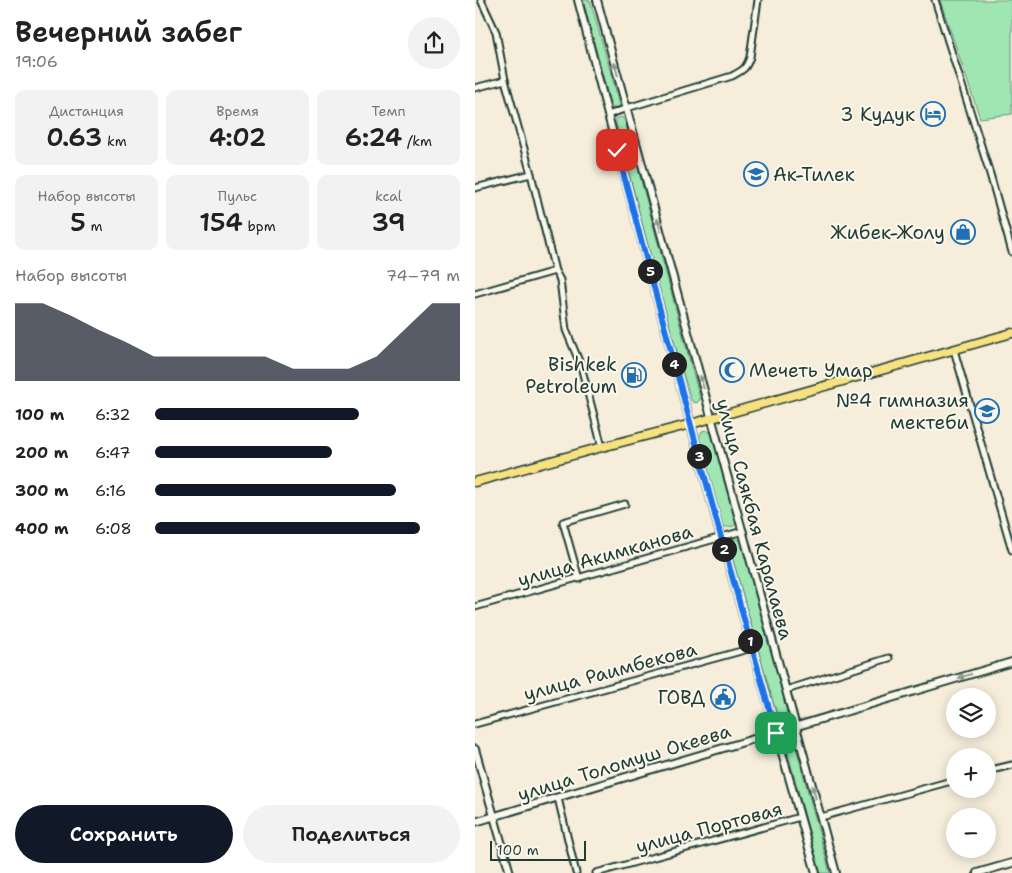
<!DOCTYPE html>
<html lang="ru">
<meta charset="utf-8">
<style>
body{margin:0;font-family:"Shantell Sans",sans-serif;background:#f2f2f2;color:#222;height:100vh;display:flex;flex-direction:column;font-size:19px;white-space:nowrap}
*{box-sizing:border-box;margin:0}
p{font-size:16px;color:#767676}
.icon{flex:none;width:28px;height:28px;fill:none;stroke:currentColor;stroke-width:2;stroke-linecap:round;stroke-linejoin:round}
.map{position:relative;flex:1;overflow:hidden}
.details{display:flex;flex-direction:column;background:#fff;width:475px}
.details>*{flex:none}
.fabs{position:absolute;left:471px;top:688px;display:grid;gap:10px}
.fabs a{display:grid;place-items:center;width:50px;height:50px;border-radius:50%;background:#fff;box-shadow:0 2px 12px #0003;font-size:25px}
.scale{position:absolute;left:15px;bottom:12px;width:96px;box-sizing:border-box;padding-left:5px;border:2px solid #1f3d34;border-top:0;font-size:14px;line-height:18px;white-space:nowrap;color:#1f3d34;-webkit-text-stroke:4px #fbf7ec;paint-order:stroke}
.pin{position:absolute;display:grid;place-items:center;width:42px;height:42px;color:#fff;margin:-21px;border-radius:10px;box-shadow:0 2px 8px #0006}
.km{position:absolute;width:25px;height:25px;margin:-12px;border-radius:50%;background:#222;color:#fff;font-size:14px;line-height:25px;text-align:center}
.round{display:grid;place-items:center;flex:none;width:52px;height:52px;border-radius:26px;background:#f2f2f2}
.summary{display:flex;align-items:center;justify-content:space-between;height:85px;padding:0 15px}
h1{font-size:28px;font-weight:600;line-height:38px}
.metrics{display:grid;grid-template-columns:repeat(3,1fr);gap:8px;height:85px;padding:5px 15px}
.metrics div{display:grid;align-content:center;border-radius:10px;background:#f2f2f2;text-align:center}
.metrics b{font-size:25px;font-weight:600}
.metrics small{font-size:14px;font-weight:400}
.metrics p{font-size:14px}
.chart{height:140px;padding:10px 15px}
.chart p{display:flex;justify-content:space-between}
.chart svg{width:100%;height:90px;margin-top:5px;fill:#111827;opacity:.7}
.cta{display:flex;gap:10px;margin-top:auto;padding:10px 15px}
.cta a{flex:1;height:58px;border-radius:30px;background:#111827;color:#fff;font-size:20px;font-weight:600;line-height:58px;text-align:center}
.cta a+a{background:#f2f2f2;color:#222}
ul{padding:0 15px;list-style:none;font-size:16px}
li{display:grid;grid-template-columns:80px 60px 1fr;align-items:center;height:38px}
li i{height:12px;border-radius:6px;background:#111827}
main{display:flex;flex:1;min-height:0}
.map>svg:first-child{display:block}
.green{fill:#9fe6b3;stroke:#5f9274}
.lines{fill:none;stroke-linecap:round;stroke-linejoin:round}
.minor-casing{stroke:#1f3d34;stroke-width:9}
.tertiary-casing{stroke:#1f3d34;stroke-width:10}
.primary-casing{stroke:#1f3d34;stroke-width:11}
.minor{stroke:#fbf7ec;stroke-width:5}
.tertiary{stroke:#fbf7ec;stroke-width:6}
.primary{stroke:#f8e181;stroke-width:8}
.oneway{fill:#8d9a90}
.route-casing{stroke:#fff;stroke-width:10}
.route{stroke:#1a73e8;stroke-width:6}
.labels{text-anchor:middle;stroke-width:4;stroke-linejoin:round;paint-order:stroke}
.poi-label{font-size:19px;fill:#1f3d34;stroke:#fbf7ec;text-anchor:end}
.street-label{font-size:19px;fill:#1f3d34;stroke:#fbf7ec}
</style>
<main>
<section class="details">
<div class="summary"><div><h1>Вечерний забег</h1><p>19:06</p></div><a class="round"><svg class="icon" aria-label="share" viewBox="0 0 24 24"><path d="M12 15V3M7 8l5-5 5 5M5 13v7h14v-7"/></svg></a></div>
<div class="metrics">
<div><p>Дистанция</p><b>0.63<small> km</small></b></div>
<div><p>Время</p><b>4:02</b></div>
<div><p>Темп</p><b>6:24<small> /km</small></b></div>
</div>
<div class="metrics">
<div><p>Набор высоты</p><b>5<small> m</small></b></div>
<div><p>Пульс</p><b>154<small> bpm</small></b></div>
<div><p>kcal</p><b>39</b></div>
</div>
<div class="chart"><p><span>Набор высоты</span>74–79 m</p>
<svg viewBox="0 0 160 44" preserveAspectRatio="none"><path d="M0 44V6L10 6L20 12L30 19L40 25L50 32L60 32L70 32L80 32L90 32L100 38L110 38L120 38L130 32L140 19L150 6L160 6V44z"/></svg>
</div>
<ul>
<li><b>100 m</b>6:32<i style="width:67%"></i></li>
<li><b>200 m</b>6:47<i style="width:58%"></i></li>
<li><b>300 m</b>6:16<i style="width:79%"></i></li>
<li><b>400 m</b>6:08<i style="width:87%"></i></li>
</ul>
<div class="cta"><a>Сохранить</a><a>Поделиться</a></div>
</section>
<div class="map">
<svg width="537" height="873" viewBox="0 0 537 873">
<rect width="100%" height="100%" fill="#f6eddb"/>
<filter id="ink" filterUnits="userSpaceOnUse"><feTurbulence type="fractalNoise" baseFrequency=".02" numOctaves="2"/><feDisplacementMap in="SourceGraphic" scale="10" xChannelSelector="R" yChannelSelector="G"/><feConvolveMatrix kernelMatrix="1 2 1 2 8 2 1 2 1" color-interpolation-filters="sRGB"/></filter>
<g filter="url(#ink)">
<g class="green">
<path d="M108,0H115L145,105L144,108L141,109H138L135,103Z"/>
<path d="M465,0H537V114L505,118Z"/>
<path d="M147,117L150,121L224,395L225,399L223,402L221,403L217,401L215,397L185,292L141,123V119Z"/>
<path d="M231,430L238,434L261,523L259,526L255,527H250L247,523L224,437L227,431Z"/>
<path d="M257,539H262L266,541L303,673L312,712L309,714L302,713L298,702L254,545V541Z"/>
<path d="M316,742L320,744L355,873H345L311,746L313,743Z"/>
</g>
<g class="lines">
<defs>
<g id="minor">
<path d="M6,0L21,32L30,80L56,174L80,271L85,280L91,330L106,366L127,447"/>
<path d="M460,0L515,174L537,252"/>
<path d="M0,88L30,80"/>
<path d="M133,115L152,108L257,76C268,70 271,69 275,57L283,0"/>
<path d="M0,188L56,174"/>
<path d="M0,294L80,271"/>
<path d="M479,350L537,550"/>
<path d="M104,579L88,522L150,504"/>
<path d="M0,607L268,531"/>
<path d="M311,690L414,658"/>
<path d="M0,724L277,648"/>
<path d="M512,771L537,765"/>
<path d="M83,798L101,873"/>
<path d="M346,817L480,780"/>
<path d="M121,873L325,817"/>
</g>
<g id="tertiary">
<path d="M103,0L133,115L246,537L341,873"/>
<path d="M122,0L361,873"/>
<path d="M0,749L35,873"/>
<path d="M0,822L537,662"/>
<path d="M502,873L537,863"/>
</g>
<path id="primary" d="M0,482L127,447L216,424L537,333"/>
</defs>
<use href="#minor" class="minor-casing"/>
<use href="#tertiary" class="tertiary-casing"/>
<use href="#primary" class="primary-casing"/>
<use href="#minor" class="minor"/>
<use href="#tertiary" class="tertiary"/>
<use href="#primary" class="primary"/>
</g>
<defs><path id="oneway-solid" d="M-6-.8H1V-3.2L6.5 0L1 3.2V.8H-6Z" transform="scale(1.25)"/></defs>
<g class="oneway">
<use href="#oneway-solid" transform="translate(141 69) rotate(-105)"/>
<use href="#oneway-solid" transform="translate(184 225) rotate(-105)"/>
<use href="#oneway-solid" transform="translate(227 382) rotate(-105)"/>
<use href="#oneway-solid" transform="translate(490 676) rotate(163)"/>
<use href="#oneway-solid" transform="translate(339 792) rotate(-105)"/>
</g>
</g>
<g class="lines" filter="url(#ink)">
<defs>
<path id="route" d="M142,150L246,537L301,733"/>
</defs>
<use href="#route" class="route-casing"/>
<use href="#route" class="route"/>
</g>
<defs>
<symbol id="hotel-ring" viewBox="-11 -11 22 22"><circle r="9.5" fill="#fbf7ec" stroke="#1f6fb2" stroke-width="1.5"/><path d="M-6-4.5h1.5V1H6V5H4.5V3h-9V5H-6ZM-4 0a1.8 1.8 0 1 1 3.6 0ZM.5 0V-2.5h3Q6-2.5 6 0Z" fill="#1f6fb2"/></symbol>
<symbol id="school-ring" viewBox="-11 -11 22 22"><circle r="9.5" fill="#fbf7ec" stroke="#1f6fb2" stroke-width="1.5"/><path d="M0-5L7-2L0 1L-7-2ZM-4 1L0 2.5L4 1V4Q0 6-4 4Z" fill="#1f6fb2"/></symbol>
<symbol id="shop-ring" viewBox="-11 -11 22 22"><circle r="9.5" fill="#fbf7ec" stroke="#1f6fb2" stroke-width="1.5"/><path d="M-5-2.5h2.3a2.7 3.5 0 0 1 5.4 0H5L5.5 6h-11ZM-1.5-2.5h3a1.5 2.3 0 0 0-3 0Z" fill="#1f6fb2"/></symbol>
<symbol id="mosque-ring" viewBox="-11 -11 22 22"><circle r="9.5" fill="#fbf7ec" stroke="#1f6fb2" stroke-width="1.5"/><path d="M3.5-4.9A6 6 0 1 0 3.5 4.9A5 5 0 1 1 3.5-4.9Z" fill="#1f6fb2"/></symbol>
<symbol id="fuel-ring" viewBox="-11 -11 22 22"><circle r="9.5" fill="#fbf7ec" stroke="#1f6fb2" stroke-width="1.5"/><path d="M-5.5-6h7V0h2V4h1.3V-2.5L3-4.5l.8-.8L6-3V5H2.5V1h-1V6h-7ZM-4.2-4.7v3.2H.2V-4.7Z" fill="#1f6fb2"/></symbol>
<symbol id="civic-ring" viewBox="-11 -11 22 22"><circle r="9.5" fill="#fbf7ec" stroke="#1f6fb2" stroke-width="1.5"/><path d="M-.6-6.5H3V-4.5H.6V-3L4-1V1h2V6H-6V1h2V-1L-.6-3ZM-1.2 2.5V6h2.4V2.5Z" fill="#1f6fb2"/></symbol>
</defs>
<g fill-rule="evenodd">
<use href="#hotel-ring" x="444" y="100" width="28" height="28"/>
<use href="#school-ring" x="267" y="160" width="28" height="28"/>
<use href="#shop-ring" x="474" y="218" width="28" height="28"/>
<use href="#mosque-ring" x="243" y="356" width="28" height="28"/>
<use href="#fuel-ring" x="145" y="361" width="28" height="28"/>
<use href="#school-ring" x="498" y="397" width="28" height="28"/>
<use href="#civic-ring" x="234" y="683" width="28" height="28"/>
</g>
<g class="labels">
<g class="poi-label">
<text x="440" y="121">3 Кудук</text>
<text x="298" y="181" text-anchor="start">Ак-Тилек</text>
<text x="470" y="239">Жибек-Жолу</text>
<text x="142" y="371">Bishkek<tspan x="142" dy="22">Petroleum</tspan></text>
<text x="274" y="377" text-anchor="start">Мечеть Умар</text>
<text x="494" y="407">№4 гимназия<tspan x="494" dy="22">мектеби</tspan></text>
<text x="230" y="704">ГОВД</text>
</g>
<g class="street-label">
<text transform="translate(280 519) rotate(75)" y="7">улица Саякбая Каралаева</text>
<text transform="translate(130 555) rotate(-16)" y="7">улица Акимканова</text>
<text transform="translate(135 671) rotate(-15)" y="7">улица Раимбекова</text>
<text transform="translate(149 762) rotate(-17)" y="7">улица Толомуш Океева</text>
<text transform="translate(234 827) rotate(-15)" y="7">улица Портовая</text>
</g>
</g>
</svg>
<div class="fabs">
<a><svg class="icon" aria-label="layers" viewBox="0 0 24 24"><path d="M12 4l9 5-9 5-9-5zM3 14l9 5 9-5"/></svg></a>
<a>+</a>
<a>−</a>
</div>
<div class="scale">100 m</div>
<div class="pin" style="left:301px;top:733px;background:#1e9e55"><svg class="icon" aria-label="arrive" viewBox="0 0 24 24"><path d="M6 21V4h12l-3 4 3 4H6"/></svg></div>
<div class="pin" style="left:142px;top:150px;background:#d93025"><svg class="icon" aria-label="check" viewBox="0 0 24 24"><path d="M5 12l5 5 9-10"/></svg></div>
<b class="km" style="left:275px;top:641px">1</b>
<b class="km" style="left:249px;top:549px">2</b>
<b class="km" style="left:224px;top:456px">3</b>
<b class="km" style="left:199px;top:364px">4</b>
<b class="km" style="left:175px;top:271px">5</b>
</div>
</main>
